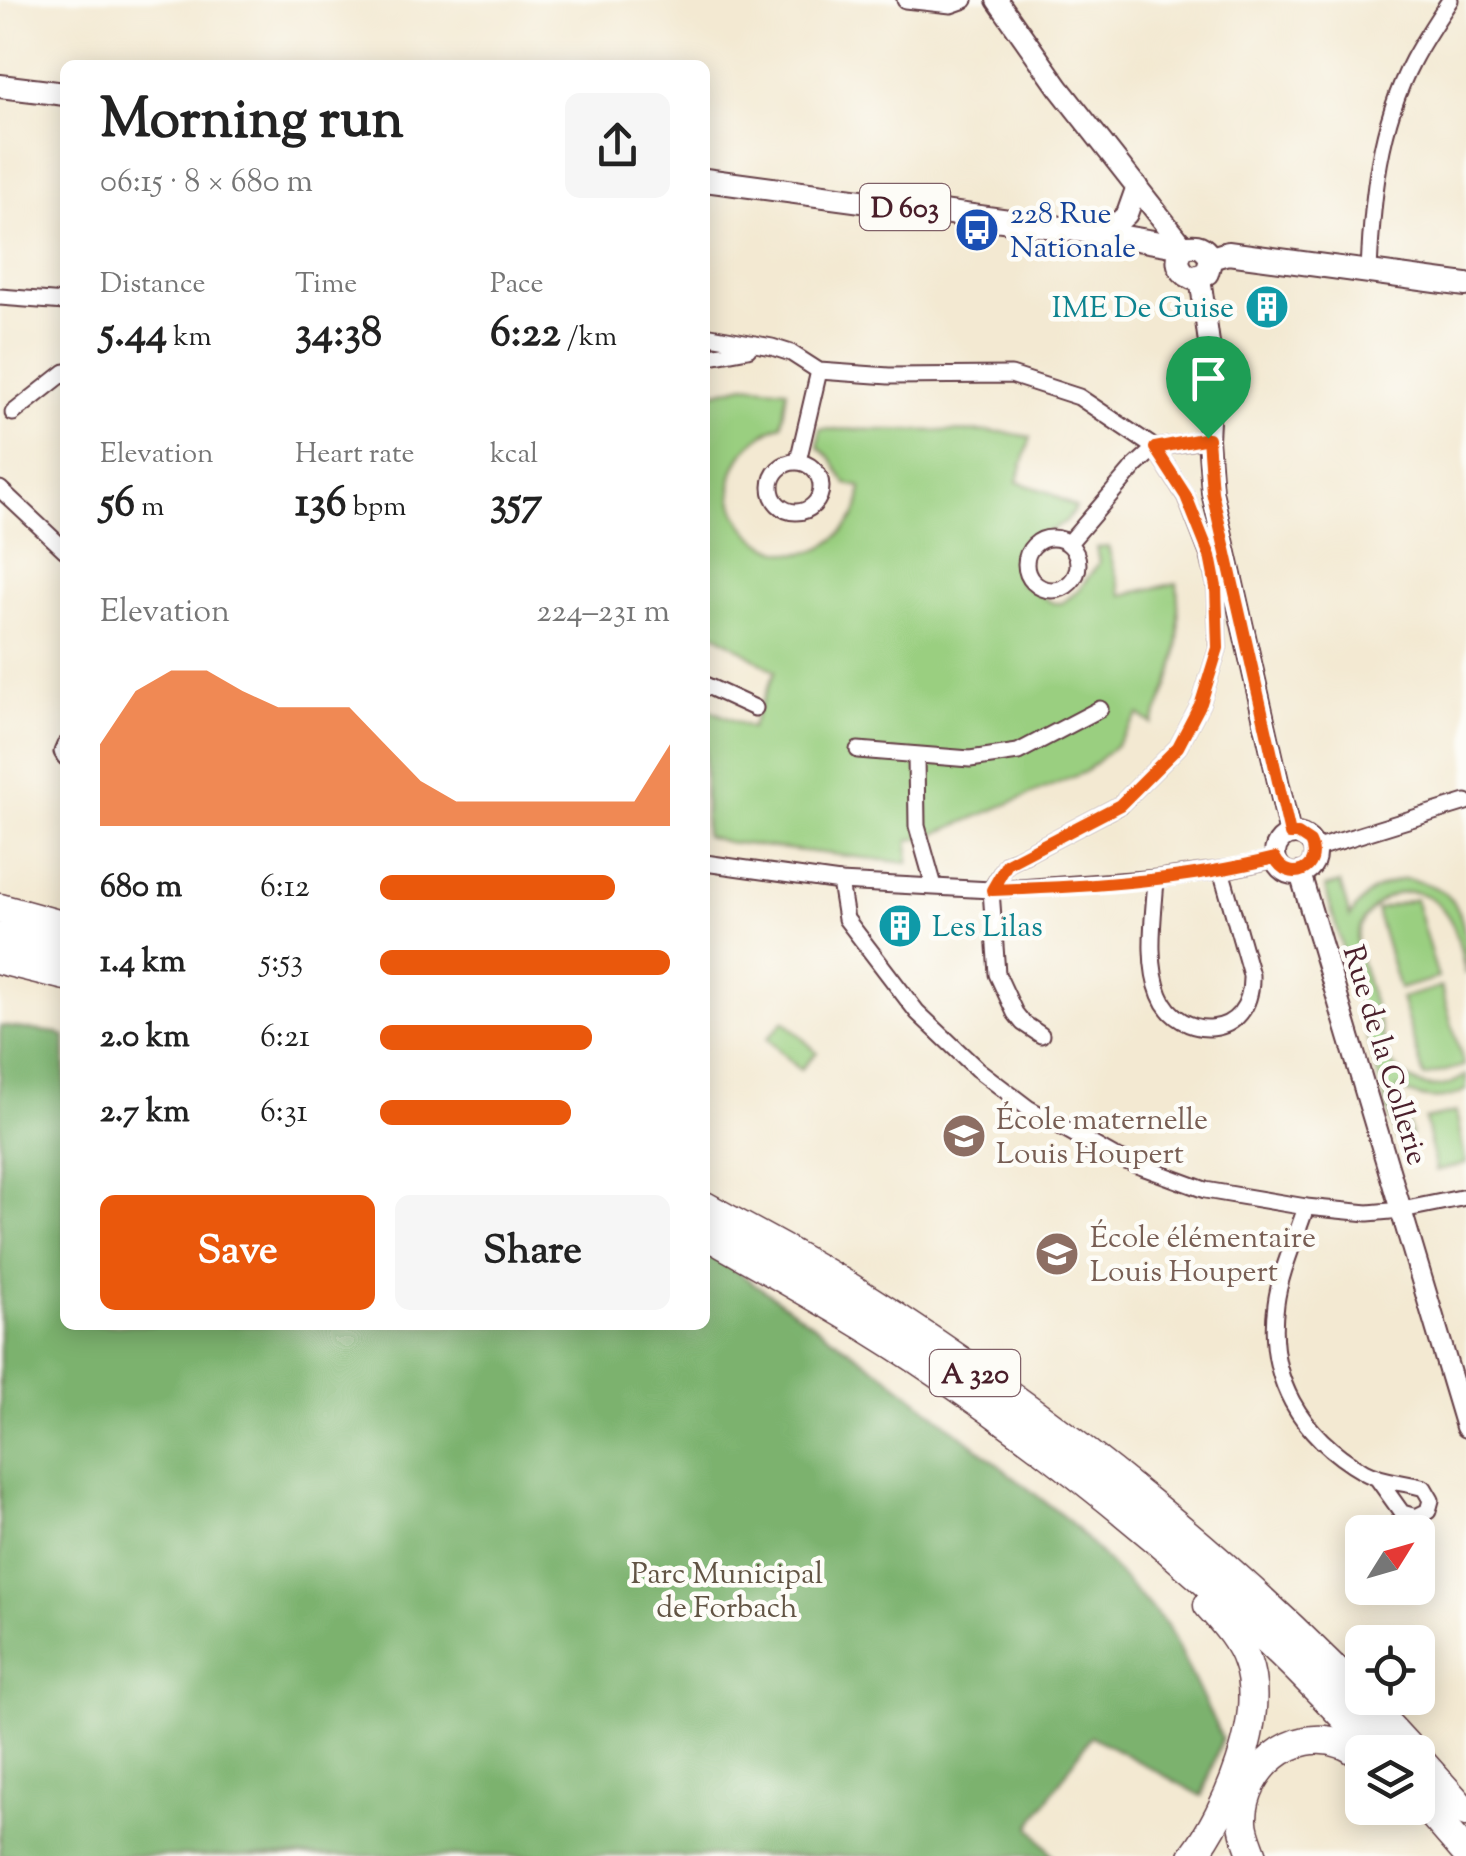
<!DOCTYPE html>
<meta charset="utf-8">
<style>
body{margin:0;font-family:"Sorts Mill Goudy",serif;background:#f6f6f6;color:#222;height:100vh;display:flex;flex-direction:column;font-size:38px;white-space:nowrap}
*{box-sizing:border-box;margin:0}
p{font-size:32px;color:#767676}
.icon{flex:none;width:55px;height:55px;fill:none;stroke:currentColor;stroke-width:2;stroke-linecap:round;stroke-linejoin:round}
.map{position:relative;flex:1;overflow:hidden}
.side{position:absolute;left:60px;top:60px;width:650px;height:1270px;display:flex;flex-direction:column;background:#fff;border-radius:15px;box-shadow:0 5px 25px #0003}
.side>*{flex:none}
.needle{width:65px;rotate:53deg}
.buttons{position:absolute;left:1345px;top:1515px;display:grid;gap:20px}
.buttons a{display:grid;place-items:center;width:90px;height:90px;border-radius:15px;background:#fff;box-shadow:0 5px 25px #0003;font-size:50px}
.pin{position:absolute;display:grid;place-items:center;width:85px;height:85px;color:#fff;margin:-102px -42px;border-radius:50% 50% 50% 0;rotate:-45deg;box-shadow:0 0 10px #0007}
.pin .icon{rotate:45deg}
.round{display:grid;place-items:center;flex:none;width:105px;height:105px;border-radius:15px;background:#f6f6f6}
.summary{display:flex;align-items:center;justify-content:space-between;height:170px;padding:0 40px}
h1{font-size:55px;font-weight:800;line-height:75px}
.metrics{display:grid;grid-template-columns:repeat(3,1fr);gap:15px;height:170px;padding:10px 40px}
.metrics div{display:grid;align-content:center}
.metrics b{font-size:42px;font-weight:800}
.metrics small{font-size:28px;font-weight:400}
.metrics p{font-size:28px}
.chart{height:280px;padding:20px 40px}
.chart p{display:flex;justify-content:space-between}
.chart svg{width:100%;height:180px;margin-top:10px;fill:#ea580c;opacity:.7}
.action{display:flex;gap:20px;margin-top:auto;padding:20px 40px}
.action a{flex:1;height:115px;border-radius:15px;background:#ea580c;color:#fff;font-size:40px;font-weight:800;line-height:115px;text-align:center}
.action a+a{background:#f6f6f6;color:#222}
ul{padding:0 40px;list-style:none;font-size:32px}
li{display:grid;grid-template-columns:160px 120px 1fr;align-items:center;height:75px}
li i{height:25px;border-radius:12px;background:#ea580c}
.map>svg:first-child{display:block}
.green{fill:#9acf80;stroke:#727756;stroke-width:2.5}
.forest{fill:#7bb26e;stroke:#62684c;stroke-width:2.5}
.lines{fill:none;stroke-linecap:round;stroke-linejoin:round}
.street-casing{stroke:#633d44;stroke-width:19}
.secondary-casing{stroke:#633d44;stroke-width:24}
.primary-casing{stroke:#633d44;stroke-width:26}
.highway-casing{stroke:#633d44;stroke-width:31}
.street{stroke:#fff;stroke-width:15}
.secondary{stroke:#fff;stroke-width:20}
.primary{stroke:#fff;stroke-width:22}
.highway{stroke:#fff;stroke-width:28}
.route-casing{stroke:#fff;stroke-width:20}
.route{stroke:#ea580c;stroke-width:12}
.labels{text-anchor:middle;stroke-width:9;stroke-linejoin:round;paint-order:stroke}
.shield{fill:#fdfcf7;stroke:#806168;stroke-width:2.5}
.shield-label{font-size:28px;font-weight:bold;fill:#4a1f2b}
.transit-label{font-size:30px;fill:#164399;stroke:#fdfcf7;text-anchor:start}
.culture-label{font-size:30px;fill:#0d838f;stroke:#fdfcf7;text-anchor:end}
.street-label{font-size:30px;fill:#4a1f2b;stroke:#fdfcf7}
.education-label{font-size:30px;fill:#785e54;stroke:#fdfcf7;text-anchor:start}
.park-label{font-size:30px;fill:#625444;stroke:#fdfcf7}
</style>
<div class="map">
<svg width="1466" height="1856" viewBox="0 0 1466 1856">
<rect width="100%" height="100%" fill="#fdfcf7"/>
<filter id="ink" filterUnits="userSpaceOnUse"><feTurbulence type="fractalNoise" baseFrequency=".01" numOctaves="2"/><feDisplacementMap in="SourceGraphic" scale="20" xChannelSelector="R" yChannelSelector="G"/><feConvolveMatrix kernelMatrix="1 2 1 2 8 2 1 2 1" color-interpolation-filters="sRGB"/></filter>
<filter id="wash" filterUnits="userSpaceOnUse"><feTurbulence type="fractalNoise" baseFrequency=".0048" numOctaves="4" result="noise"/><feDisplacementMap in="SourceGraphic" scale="40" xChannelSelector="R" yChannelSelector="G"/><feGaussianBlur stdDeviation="2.25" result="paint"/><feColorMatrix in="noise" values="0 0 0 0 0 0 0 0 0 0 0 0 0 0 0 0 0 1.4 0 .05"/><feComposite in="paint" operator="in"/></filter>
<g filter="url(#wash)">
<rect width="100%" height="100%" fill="#f3e9d2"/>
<g class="green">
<path d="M745,385L787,389L782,424C667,477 773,601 840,534C855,520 861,508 861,487L846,484L831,458L818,447L820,429L1003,432L1031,437L1017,482L1048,492L1076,508L1065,523L1024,544L1020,583L1053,603H1062L1078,591L1099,563L1096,548L1108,547L1122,595L1177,583C1181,647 1179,666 1152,724L1139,715L1116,745L1085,772L928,837L909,840L908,863L727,842L705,836V708L751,728L775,671L705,627V395Z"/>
<path d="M1405,879C1466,887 1466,924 1466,975C1461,956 1458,931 1447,915C1418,870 1363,897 1356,942L1390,1062C1411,1087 1438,1096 1466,1075V1090C1442,1104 1422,1099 1398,1089L1411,1135L1396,1139L1325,887L1340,883L1350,917C1364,894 1378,884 1405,879Z"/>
<path d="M1415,899L1438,978L1399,989L1376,910Z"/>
<path d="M1441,987L1464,1066L1424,1077L1401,998Z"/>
<path d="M784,1021L817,1052L800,1070L767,1039Z"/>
<path d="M1456,1112L1466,1164L1436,1171L1425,1119Z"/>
</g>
<path class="forest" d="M0,1026L58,1033L65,1037V1325H705V1253L719,1259L887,1376L1070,1522L1167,1625L1222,1738L1202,1796L1091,1736L1030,1826L1053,1856H0Z"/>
</g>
<g filter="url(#ink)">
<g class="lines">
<defs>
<g id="street">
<path d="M905,0L951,5L965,0"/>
<path d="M1369,271C1372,199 1379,125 1413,60C1424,39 1437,20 1450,0"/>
<path d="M0,297L65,302"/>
<path d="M705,335L772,347L791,353L819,371L889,376L1011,375L1079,397L1155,448L1186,497L1209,556L1216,587L1218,648L1201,703L1178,747L1120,805L1007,864L991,890L997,974L1015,1013L1023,1023L1041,1035"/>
<path d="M705,357L748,349"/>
<path d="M13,413L65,372"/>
<path d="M798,461L819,371"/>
<circle cx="796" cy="487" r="25"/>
<path d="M0,489L65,550"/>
<circle cx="1052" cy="564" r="26"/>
<path d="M1069,543L1135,466L1155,448L1208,439"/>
<path d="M705,685L755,708"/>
<path d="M65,745L62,752L65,757"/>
<path d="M858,750L970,759L1018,752L1100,709"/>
<path d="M916,756L917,826L934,886"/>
<path d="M1314,849L1466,802"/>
<path d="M705,863L840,882L991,890L1159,878L1234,868L1275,859"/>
<path d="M1156,879C1154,914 1146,961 1160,995C1178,1041 1253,1043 1251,975L1221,870"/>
<path d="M840,882L846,919L917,1012L977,1069L1028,1108L1115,1157L1205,1190L1306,1207L1368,1213L1402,1210L1466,1197"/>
<path d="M1306,1207C1296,1238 1280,1272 1276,1304C1266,1378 1300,1435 1364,1472C1382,1482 1405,1482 1424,1488L1431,1500L1428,1511L1416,1517L1402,1513L1377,1478"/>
</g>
<g id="secondary">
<path d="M997,0L1059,88L1184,247"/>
<path d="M1106,234L1127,214L1137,186"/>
<path d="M1200,277L1212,365L1208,439L1212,492L1290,834"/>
<circle cx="1295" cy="854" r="20"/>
<path d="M1300,873L1466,1427"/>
</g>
<g id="primary">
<path d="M0,86L65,94"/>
<path d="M705,180L1106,234L1184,247C1198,244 1203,246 1211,258"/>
<path d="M1184,247C1174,260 1178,271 1192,278L1207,273L1211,258"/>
<path d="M1211,258L1228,253L1466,285"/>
</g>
<g id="highway">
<path d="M0,908L65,926"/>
<path d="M0,936L65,953"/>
<path d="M0,960L65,976"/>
<path d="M705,1206C753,1233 804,1259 851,1288C1053,1415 1254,1575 1413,1752"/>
<path d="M705,1234C784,1279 865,1323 940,1375C1099,1484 1247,1609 1376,1752"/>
<path d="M1418,1758L1466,1812"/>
<path d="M1418,1798L1466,1853"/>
<path d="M1193,1856C1227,1812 1267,1717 1247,1662C1240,1640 1223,1622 1208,1605"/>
<path d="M1253,1856C1249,1844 1242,1830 1243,1818C1244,1769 1293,1726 1342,1744C1349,1746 1356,1752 1362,1756"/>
</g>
</defs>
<use href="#street" class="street-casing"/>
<use href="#secondary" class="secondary-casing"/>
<use href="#primary" class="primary-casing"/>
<use href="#highway" class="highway-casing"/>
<use href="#street" class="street"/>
<use href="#secondary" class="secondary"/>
<use href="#primary" class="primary"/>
<use href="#highway" class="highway"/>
</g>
</g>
<g class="lines" filter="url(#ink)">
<defs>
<path id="route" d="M1208,438L1212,492L1290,834H1298L1310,842C1323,869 1289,885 1275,858C1183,881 1086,887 992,890L1007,864L1120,805L1178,747L1201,703L1218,648L1216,587L1210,556L1186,496L1155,448Z"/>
</defs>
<use href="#route" class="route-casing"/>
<use href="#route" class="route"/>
</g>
<defs>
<symbol id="bus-disc" viewBox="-11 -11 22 22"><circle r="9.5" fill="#1a4fb4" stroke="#fdfcf7"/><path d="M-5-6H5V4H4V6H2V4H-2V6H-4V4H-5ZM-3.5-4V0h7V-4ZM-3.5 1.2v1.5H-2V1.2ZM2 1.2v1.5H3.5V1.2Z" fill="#fff"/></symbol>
<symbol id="building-disc" viewBox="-11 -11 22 22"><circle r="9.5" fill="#0f9aa8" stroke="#fdfcf7"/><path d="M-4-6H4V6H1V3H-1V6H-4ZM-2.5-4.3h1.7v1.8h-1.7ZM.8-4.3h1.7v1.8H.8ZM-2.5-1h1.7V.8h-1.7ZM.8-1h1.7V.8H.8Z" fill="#fff"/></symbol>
<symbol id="school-disc" viewBox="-11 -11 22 22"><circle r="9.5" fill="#8d6e63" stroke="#fdfcf7"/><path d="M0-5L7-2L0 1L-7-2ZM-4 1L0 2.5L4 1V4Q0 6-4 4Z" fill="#fff"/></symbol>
</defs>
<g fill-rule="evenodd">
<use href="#bus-disc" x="952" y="205" width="50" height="50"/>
<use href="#building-disc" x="1242" y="282" width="50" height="50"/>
<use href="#building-disc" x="875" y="901" width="50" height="50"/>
<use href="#school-disc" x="939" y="1111" width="50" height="50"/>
<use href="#school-disc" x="1032" y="1229" width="50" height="50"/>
</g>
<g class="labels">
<g class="shield">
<rect x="860" y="184" width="90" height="46" rx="8"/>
<rect x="930" y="1350" width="90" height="46" rx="8"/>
</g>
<g class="shield-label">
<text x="905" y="217">D 603</text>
<text x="975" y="1383">A 320</text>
</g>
<g class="transit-label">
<text x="1010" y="223">228 Rue<tspan x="1010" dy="34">Nationale</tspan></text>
</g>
<g class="culture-label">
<text x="1234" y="317">IME De Guise</text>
<text x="932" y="936" text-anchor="start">Les Lilas</text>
</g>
<g class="street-label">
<text transform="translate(1386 1055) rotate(73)" y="10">Rue de la Collerie</text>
</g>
<g class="education-label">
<text x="996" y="1129">École maternelle<tspan x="996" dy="34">Louis Houpert</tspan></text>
<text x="1090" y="1247">École élémentaire<tspan x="1090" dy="34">Louis Houpert</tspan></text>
</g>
<g class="park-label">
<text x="727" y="1583">Parc Municipal<tspan x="727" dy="34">de Forbach</tspan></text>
</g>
</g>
</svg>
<div class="buttons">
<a><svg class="needle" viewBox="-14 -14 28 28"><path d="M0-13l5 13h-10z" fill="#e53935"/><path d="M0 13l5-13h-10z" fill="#767676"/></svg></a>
<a><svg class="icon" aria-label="locate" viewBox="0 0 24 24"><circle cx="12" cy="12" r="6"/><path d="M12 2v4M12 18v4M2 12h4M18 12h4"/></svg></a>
<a><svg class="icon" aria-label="layers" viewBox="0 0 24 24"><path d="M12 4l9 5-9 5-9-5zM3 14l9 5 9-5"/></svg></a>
</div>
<div class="pin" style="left:1208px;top:438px;background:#1e9e55"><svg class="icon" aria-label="arrive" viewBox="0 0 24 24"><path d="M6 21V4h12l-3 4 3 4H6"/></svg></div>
<section class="side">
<div class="summary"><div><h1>Morning run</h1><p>06:15 · 8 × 680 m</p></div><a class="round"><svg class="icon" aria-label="share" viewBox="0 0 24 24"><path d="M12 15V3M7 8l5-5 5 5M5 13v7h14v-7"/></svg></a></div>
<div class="metrics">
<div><p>Distance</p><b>5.44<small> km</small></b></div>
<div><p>Time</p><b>34:38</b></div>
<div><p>Pace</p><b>6:22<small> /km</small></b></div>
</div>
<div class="metrics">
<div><p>Elevation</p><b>56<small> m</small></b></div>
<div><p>Heart rate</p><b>136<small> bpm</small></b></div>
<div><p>kcal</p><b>357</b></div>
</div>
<div class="chart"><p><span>Elevation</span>224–231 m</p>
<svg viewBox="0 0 160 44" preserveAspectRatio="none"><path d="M0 44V24L10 11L20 6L30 6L40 11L50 15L60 15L70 15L80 24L90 33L100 38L110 38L120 38L130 38L140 38L150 38L160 24V44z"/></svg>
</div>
<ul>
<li><b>680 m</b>6:12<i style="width:81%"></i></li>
<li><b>1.4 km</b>5:53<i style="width:100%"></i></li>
<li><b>2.0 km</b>6:21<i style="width:73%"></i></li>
<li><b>2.7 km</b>6:31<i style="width:66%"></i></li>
</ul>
<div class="action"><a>Save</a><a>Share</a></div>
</section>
</div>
